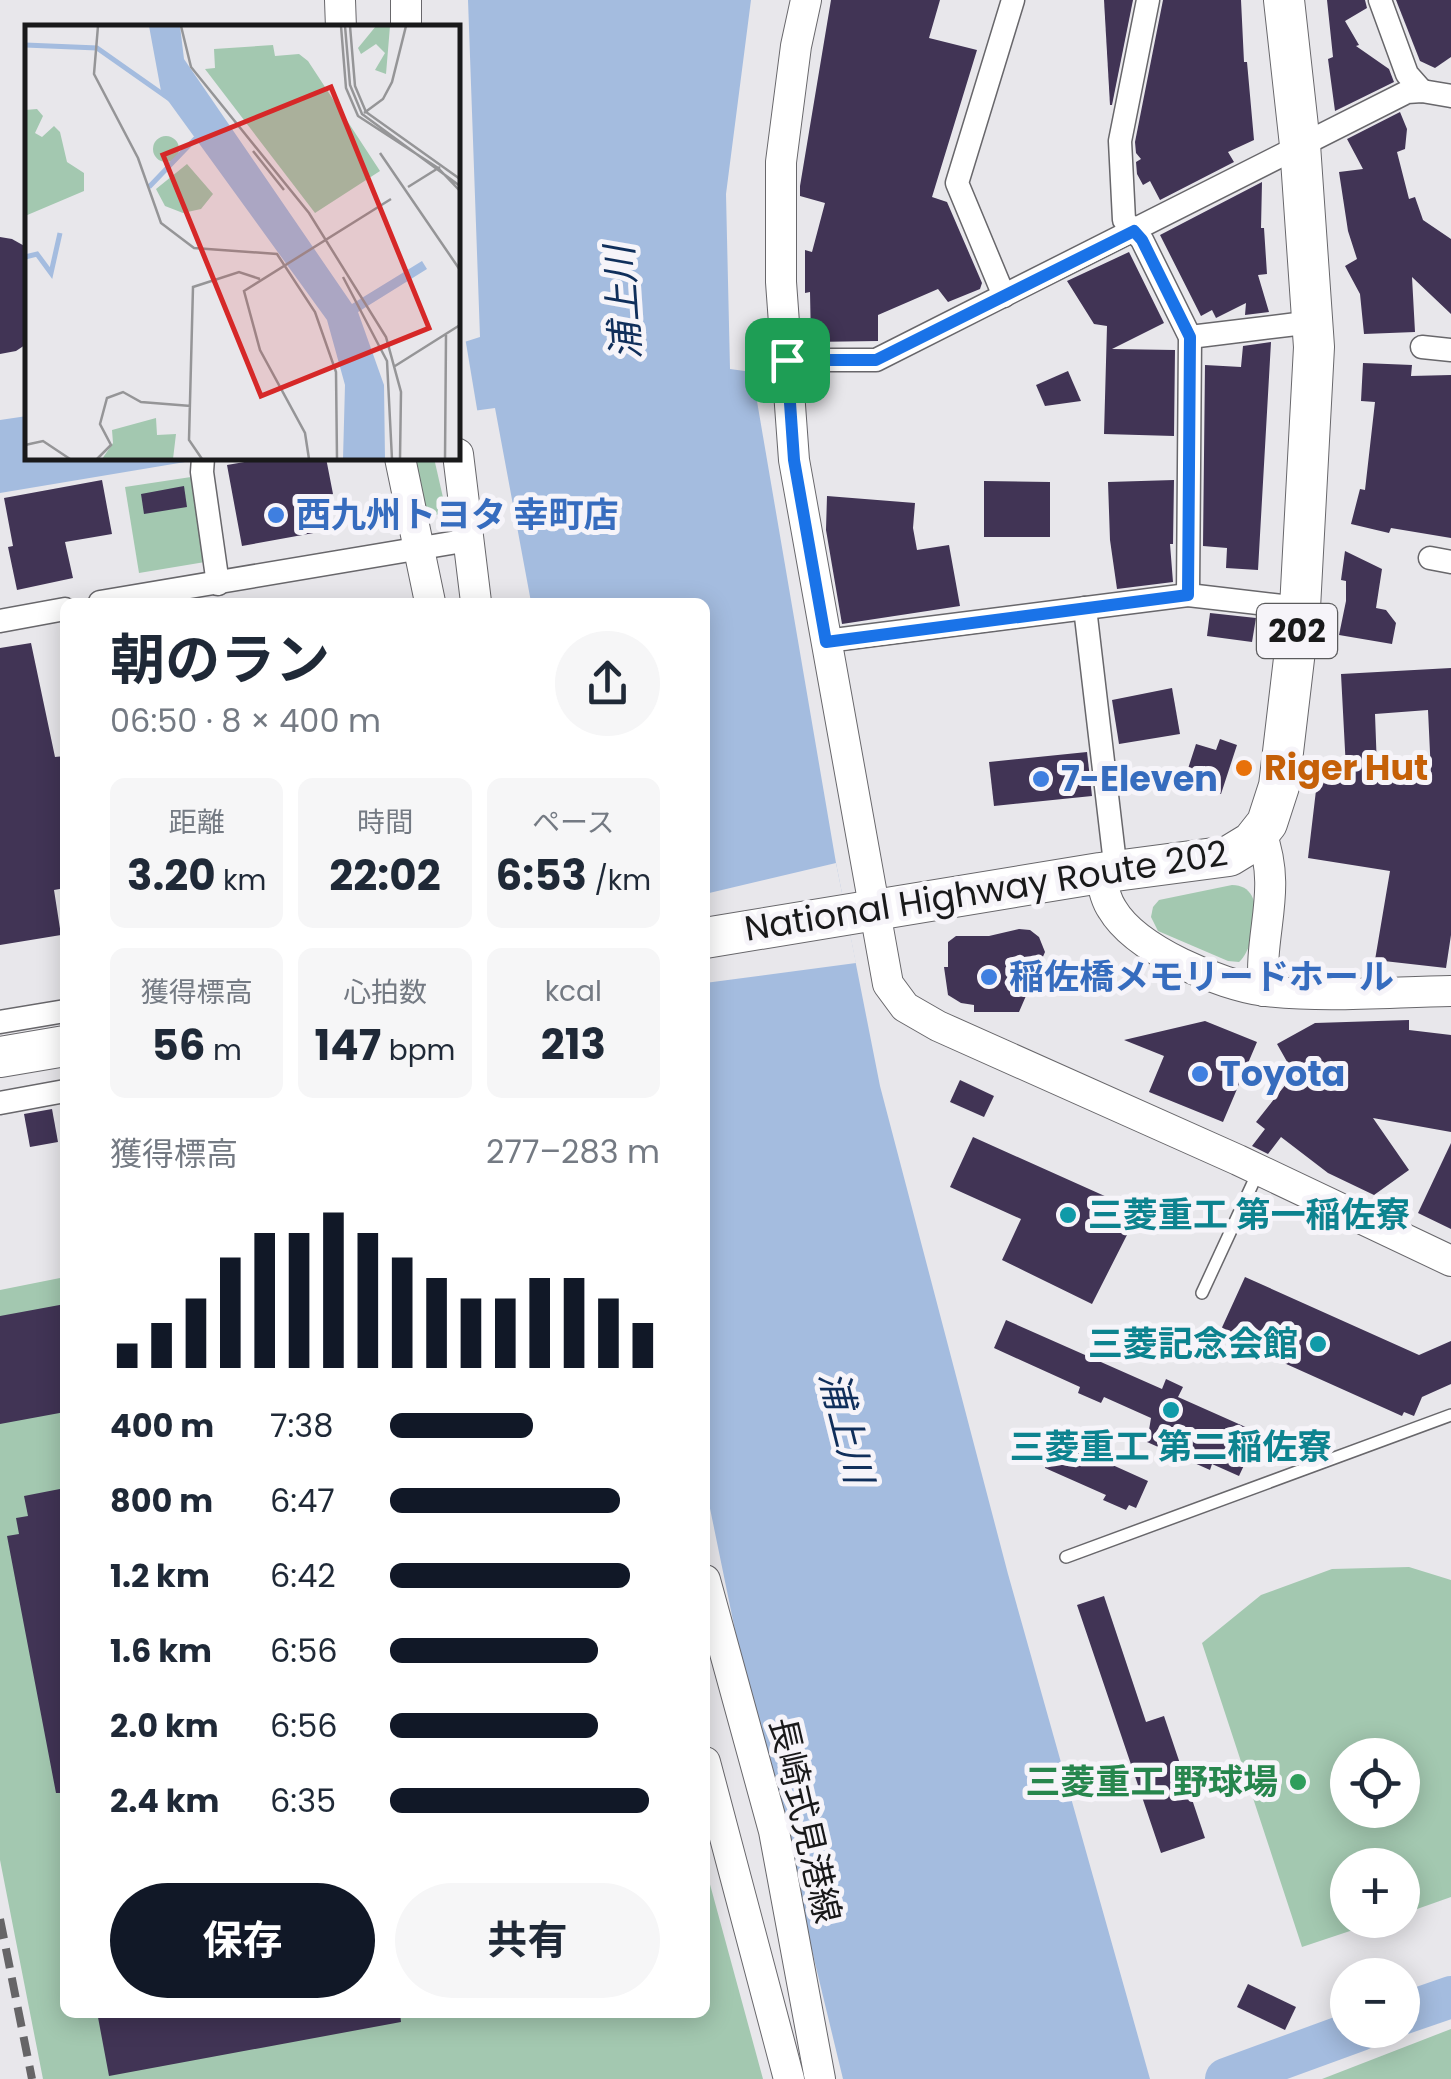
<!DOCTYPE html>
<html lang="ja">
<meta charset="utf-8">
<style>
body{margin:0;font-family:Poppins,"Noto Sans JP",sans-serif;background:#f6f6f7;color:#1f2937;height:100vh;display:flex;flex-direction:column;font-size:38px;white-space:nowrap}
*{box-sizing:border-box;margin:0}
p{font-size:32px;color:#747a83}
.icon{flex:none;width:55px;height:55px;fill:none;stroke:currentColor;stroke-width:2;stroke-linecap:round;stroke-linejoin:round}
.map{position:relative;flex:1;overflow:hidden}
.panel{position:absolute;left:60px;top:598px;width:650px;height:1420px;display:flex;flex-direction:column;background:#fff;border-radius:15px;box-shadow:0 5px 25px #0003}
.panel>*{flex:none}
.buttons{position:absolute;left:1330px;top:1738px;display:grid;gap:20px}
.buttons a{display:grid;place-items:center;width:90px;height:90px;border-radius:50%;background:#fff;box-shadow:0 5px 25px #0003;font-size:50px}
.pin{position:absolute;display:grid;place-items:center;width:85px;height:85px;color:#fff;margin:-42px;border-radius:20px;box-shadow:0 5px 15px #0006}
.round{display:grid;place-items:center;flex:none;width:105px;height:105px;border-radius:52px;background:#f6f6f7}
.overview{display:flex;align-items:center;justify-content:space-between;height:170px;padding:0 50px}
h1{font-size:55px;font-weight:700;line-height:75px}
.metrics{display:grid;grid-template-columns:repeat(3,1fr);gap:15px;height:170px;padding:10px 50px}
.metrics div{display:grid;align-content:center;border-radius:15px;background:#f6f6f7;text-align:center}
.metrics b{font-size:42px;font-weight:700}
.metrics small{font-size:28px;font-weight:400}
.metrics p{font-size:28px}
.chart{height:280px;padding:20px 50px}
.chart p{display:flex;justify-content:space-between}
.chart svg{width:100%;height:180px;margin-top:10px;stroke:#111827;stroke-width:6}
.primary-button{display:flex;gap:20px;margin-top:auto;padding:20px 50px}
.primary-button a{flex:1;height:115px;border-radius:60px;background:#111827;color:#fff;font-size:40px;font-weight:700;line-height:115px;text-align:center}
.primary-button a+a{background:#f6f6f7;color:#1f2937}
ul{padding:0 50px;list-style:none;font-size:32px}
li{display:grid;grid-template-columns:160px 120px 1fr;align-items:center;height:75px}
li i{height:25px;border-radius:12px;background:#111827}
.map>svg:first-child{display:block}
.green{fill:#a3c8b0;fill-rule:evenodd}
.water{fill:#a4bcdf}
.pier{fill:#e8e7eb}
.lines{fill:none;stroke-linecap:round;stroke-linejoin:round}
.river{stroke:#a4bcdf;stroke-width:42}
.building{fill:#413455;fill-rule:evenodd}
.lane-casing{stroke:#68676b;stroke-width:14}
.street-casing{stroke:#68676b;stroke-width:25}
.secondary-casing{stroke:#68676b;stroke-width:32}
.highway-casing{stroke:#68676b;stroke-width:42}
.lane{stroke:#fff;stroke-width:11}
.street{stroke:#fff;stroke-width:22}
.secondary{stroke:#fff;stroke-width:30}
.highway{stroke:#fff;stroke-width:40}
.rail{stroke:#666567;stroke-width:8;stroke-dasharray:20 10;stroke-linecap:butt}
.route-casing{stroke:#fff;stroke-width:20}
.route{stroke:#1a73e8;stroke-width:12}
.shop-dot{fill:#3f7fe0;stroke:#f6f4f9;stroke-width:4}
.food-dot{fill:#e8710a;stroke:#f6f4f9;stroke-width:4}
.culture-dot{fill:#0f9aa8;stroke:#f6f4f9;stroke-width:4}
.leisure-dot{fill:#2e9e5b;stroke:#f6f4f9;stroke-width:4}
.labels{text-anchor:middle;stroke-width:10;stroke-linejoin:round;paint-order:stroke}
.shield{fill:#f6f4f9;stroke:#5b5b5d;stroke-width:2.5}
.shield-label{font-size:32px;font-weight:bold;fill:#19191a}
.shop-label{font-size:35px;font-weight:bold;fill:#366cbe;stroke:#f6f4f9;text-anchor:start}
.food-label{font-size:35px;font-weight:bold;fill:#c56008;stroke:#f6f4f9;text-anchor:start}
.street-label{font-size:35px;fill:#19191a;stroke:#f6f4f9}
.culture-label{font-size:35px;font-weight:bold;fill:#0d838f;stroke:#f6f4f9;text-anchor:start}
.leisure-label{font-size:35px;font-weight:bold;fill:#27864d;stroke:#f6f4f9;text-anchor:end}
.water-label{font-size:38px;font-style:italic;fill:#102f5b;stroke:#f6f4f9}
.inset-river{fill:none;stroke:#a4bcdf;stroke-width:5}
.inset-road{fill:none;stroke:#959597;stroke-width:2.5}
.view{fill:#d62828;fill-opacity:0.15;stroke:#d62828;stroke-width:5}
.inset-edge{fill:none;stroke:#19191a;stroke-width:5}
</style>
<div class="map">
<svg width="1451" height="2079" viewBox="0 0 1451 2079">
<rect width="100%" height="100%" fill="#e8e7eb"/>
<g class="green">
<path d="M411,458H434L444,502L440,514L430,516L421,512Z"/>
<path d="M191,477L205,562L139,573L125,487Z"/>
<path d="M1232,885C1271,885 1253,951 1239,962L1228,961L1158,931L1151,917L1153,907L1159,900Z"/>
<path d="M65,1277V2012H705V1866L763,2079H43L0,1860V1290Z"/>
<path d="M1409,1567L1451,1580V1897L1403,1914L1402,1865H1348V1920H1383L1302,1947L1202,1643L1261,1595L1332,1569ZM1348,1755H1402V1810H1348Z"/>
<path d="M1451,2029V2079H1322Z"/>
</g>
<g class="water">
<path d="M468,0H751L726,194L730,369L752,372L836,863L880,1086L1008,1574L1150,2079H843L737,1640L705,1484V602H531L495,408L458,413V344L480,337Z"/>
<path d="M27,416L28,458H209L0,493V420Z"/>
</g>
<g class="pier">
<path d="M465,337L478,415L458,418V339Z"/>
<path d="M836,863L856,963L705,983V894Z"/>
</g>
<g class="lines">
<g class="river">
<path d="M1402,2014L1451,1997"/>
<path d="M1226,2079L1360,2030"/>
</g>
</g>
<g class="building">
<path d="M831,0H940L929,38L977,50L932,197L947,202L982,283L980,289L948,302L938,289L878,315V341L811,342L810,292L805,293V250L812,252L825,203L800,196V186Z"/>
<path d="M1104,0H1133L1112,105H1110Z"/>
<path d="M1163,0H1241L1244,62H1247L1254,140L1228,152L1234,162L1160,200L1150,181L1143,185L1137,174L1136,162L1141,159L1136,153L1135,142Z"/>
<path d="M1327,0H1365L1367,8L1345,21L1359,45L1356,46L1389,69L1394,82L1335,111L1328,59L1333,57Z"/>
<path d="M1396,0H1451V57L1435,68L1420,61Z"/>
<path d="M1400,112L1407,129L1405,149L1397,152L1409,199L1415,197L1423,220L1451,239V314L1412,277L1415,332L1364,334L1360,294L1345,266L1357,259L1348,231L1339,172L1363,169L1347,139Z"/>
<path d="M1262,182L1261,228H1264L1267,274L1258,275L1269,312L1245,315L1246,303L1216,318L1212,310L1201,316L1160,235Z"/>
<path d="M0,237L12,239L28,248V343L16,351L0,354Z"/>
<path d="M1129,252L1164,323L1112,349L1175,350L1174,436L1104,434L1107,326L1094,324L1067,281Z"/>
<path d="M1271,342L1258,570L1226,568L1227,548L1203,546L1205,365L1241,367L1243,346Z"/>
<path d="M1363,363L1412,365L1411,376L1451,375V538L1391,528L1389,533L1351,524L1360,489L1365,490L1375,402L1361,401Z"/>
<path d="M1068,371L1081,401L1045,406L1036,385Z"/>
<path d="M268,458H326L333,494L312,498L319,532L242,546L227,465Z"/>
<path d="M102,480L112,534L65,542L73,578L17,590L8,547L13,546L4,498Z"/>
<path d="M1174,480L1173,544H1170L1173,582L1117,589L1110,540L1108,482Z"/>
<path d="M984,481L1050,482V537H984Z"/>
<path d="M184,486L187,507L144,514L141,494Z"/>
<path d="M827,496L915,503L913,528L917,550L949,545L960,606L842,624L826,530Z"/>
<path d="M1345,551L1382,569L1376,608L1386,610L1396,623L1392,644L1339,635L1346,601V581L1341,580Z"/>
<path d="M1210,613L1256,618L1252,642L1207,636Z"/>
<path d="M31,643L55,757L65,756V888L54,890L61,935L0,945V648Z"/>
<path d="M1451,668V935L1446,968L1375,960L1390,871L1308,858L1319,765L1346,769L1341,674ZM1428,710L1431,774L1390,775V768H1377L1375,714Z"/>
<path d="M1172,688L1180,734L1119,744L1112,700Z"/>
<path d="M1220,739L1237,745L1221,794L1192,785L1193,781L1185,778L1196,744L1216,750Z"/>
<path d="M1087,752L1092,796L994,806L989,762Z"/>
<path d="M1019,929L1030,930L1039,937L1045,952L1019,1012H974V1005L961,1003L948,995L944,967H948V942L956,936H989Z"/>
<path d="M1409,1020V1030L1451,1035V1132L1373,1118L1409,1170L1374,1195L1328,1173L1281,1137L1268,1154L1252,1146L1265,1129L1256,1122L1294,1074L1277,1044L1315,1023Z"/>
<path d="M1205,1021L1257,1042L1223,1122L1149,1092L1164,1056L1124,1040Z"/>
<path d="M960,1080L994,1096L984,1117L950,1102Z"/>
<path d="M52,1109L58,1142L30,1147L24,1114Z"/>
<path d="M973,1137L1127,1206L1118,1224L1130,1229L1092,1304L1002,1260L1021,1219L950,1187Z"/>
<path d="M1451,1143V1229L1418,1213Z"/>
<path d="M1245,1277L1419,1355L1451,1341V1384L1422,1397L1414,1416L1404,1412L1402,1416L1219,1334Z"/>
<path d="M65,1304V1412L0,1424V1316Z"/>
<path d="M1006,1320L1162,1389L1166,1379L1183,1387L1178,1397L1259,1433L1239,1476L1212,1464L1210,1470L1147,1442L1151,1418L1104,1397L1101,1403L1078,1393L1080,1387L994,1348Z"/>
<path d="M1057,1440L1148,1481L1136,1508L1129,1505L1126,1510L1103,1500L1106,1495L1045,1468Z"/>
<path d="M65,1488V1793H56L7,1536L19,1534L16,1518L28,1516L24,1496Z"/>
<path d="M1104,1596L1146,1722L1164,1716L1205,1838L1161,1853L1077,1605Z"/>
<path d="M1248,1984L1296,2007L1285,2030L1237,2007Z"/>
<path d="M97,2012H400L401,2022L109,2076Z"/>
</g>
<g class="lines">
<defs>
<g id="lane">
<path d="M1202,1293L1259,1170"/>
<path d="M1066,1557L1451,1415"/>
</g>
<g id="street">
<path d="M1148,0L1120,141L1124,220L1142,240L1190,337L1188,595"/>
<path d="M1380,0L1407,74L1422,91"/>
<path d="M1004,296L957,183L1013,0"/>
<path d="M1190,337L1313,322"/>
<path d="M1422,347L1451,350"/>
<path d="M787,360H876L1407,92L1422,91L1451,96"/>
<path d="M203,458L202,472L218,584"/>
<path d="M1430,558L1451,562"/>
<path d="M100,602L469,540"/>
<path d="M1085,608L1116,872"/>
<path d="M0,621L65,609"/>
<path d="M826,641L1188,595L1300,608"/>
<path d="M0,1022L65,1011"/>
<path d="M0,1103L65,1091"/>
</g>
<g id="secondary">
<path d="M340,0L341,28"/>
<path d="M406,0V28"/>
<path d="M806,0L796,46L781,162V282L794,460L888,984L905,1007L938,1026L1238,1160L1451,1261"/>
<path d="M458,454L476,602"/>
<path d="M400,458L430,602"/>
<path d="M1261,833C1283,892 1258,932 1264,991"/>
<path d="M1100,873C1103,885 1105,899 1112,909C1136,950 1220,985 1265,991C1326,998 1390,992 1451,991"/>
<path d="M705,1580L774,1831L820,2079"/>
<path d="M705,1762L789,2079"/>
</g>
<g id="highway">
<path d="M705,938L1100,873L1229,856L1252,842L1267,823L1279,786L1300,608L1314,347L1300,145L1284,0"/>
<path d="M0,1057L65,1046"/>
</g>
</defs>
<use href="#lane" class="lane-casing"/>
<use href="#street" class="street-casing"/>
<use href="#secondary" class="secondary-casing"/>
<use href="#highway" class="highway-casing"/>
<use href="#lane" class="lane"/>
<use href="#street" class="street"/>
<use href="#secondary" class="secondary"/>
<use href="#highway" class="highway"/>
<path class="rail" d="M0,1919L32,2079"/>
</g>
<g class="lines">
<defs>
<path id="route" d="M1134,231L1142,240L1190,337L1188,595L826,642L794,460L787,360H876Z"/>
</defs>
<use href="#route" class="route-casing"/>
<use href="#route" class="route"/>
</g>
<g class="shop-dot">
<circle cx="276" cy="515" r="10"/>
<circle cx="1041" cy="779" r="10"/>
<circle cx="989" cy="977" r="10"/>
<circle cx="1200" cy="1074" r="10"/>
</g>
<circle class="food-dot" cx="1244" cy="768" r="10"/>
<g class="culture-dot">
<circle cx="1068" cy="1215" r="10"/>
<circle cx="1318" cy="1344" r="10"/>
<circle cx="1171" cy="1410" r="10"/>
</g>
<circle class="leisure-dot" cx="1298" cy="1782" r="10"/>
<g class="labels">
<rect class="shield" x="1257" y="604" width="80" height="54" rx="8"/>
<g class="shield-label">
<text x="1297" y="642">202</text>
</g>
<g class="shop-label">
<text x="296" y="527">西九州トヨタ 幸町店</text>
<text x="1061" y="791">7-Eleven</text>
<text x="1009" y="989">稲佐橋メモリードホール</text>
<text x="1220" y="1086">Toyota</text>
</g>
<g class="food-label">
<text x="1264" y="780">Riger Hut</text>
</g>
<g class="street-label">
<text transform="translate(986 891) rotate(-9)" y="12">National Highway Route 202</text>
<text transform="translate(805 1820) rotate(77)" y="12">長崎式見港線</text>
</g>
<g class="culture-label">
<text x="1088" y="1227">三菱重工 第一稲佐寮</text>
<text x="1298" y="1356" text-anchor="end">三菱記念会館</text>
<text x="1171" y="1459" text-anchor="middle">三菱重工 第二稲佐寮</text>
</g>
<g class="leisure-label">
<text x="1278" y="1794">三菱重工 野球場</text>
</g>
<g class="water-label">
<text transform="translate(623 303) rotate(-94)" y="13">浦上川</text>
<text transform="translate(846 1427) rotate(76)" y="13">浦上川</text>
</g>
</g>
<g transform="translate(25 25)">
<rect width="435" height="435" fill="#e8e7eb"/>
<path d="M351,1H365L361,49L350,45L360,28L351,19L336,29L333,23ZM248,20L250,31L274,29L283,36L355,146L290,188L180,44L190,43L189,24ZM12,84L18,91L10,108L17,112L29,101L35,107L42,137L59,148V166L0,191V85ZM128 124a13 13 0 1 1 26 0a13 13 0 1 1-26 0ZM162,139L188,169L176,184L158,188L140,181L131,164ZM131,393L132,410L151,409L148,434H77L88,418L87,405Z" fill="#a3c8b0"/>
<path d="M124,1H155L159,34L327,279L397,236L402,244L333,287L359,360L360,434H318L320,360L302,295L136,66Z" fill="#a4bcdf"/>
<path class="inset-river" d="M0,20L72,23L146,75M124,162L171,113M0,232L12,229L26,248L35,208"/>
<path class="inset-road" d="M73,1L69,49L113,133L136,198L169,223L252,229L290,287L311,347L312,434M156,1L166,42L284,188L361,312L376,367L375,434M316,1L321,63L333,91L413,143L435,166M320,1L325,60L337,89L435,161M325,1L330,61L341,87L435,154M339,88L358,74L367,57L381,1M228,126L259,165M355,128L435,245M383,162L415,142M318,252L362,336L367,434M370,341L435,300M0,420L18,416L45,434M72,434L86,420L75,399L82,373L98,367L116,377L166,381M177,434L164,415L168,262L214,247L235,254M284,434L280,408L235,325L219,266L366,174M420,434L421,310"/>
<path class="view" d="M306,62L404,303L236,371L138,130Z"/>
<rect width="435" height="435" class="inset-edge"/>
</g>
</svg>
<div class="buttons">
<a><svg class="icon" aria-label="locate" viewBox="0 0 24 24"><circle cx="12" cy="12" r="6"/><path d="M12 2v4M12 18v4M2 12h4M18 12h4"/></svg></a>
<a>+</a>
<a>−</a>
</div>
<div class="pin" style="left:787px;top:360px;background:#1e9e55"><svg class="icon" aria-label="arrive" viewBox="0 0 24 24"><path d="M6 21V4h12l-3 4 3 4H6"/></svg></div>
<section class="panel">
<div class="overview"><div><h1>朝のラン</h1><p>06:50 · 8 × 400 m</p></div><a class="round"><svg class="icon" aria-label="share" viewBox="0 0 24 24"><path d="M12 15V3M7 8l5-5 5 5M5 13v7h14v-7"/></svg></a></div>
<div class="metrics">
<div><p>距離</p><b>3.20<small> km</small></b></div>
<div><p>時間</p><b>22:02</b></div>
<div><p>ペース</p><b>6:53<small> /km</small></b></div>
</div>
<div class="metrics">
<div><p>獲得標高</p><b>56<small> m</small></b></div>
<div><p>心拍数</p><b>147<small> bpm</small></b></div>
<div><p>kcal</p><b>213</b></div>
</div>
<div class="chart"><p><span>獲得標高</span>277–283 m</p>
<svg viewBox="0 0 160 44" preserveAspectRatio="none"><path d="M5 44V38M15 44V33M25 44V27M35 44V17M45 44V11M55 44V11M65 44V6M75 44V11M85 44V17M95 44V22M105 44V27M115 44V27M125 44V22M135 44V22M145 44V27M155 44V33"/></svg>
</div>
<ul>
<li><b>400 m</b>7:38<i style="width:53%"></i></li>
<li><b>800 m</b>6:47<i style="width:85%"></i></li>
<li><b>1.2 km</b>6:42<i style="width:89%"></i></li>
<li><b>1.6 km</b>6:56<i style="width:77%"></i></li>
<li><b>2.0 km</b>6:56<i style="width:77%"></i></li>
<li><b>2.4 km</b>6:35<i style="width:96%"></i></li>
</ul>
<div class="primary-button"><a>保存</a><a>共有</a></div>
</section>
</div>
